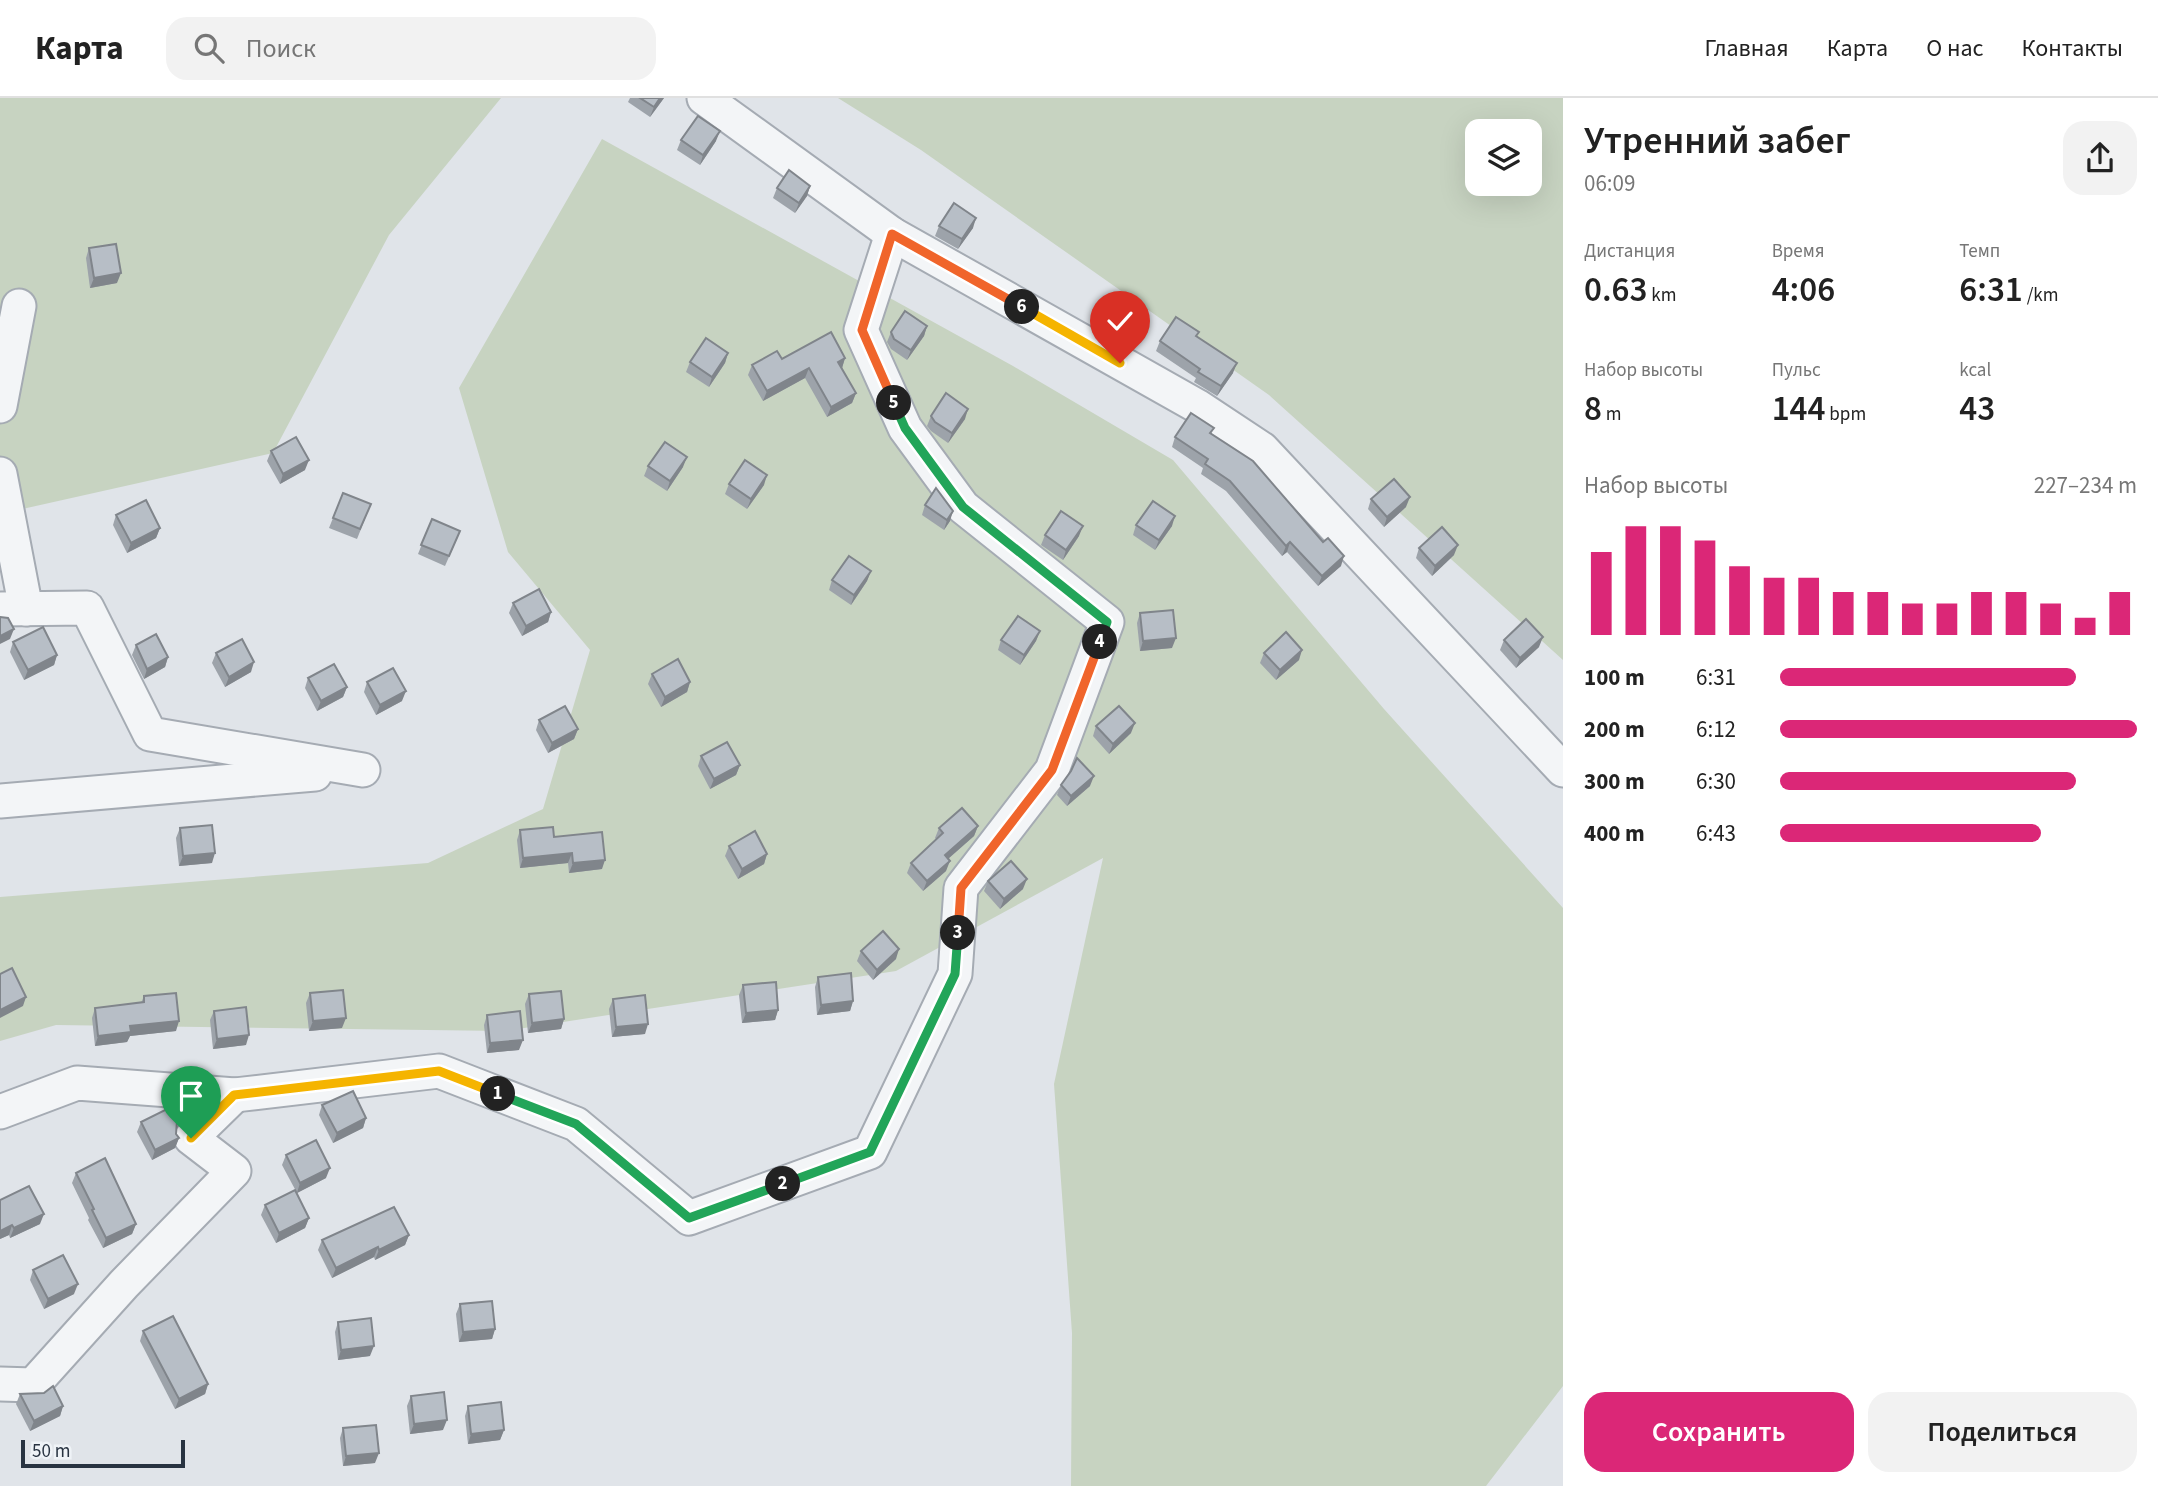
<!DOCTYPE html>
<html lang="ru">
<meta charset="utf-8">
<style>
body{margin:0;font-family:"Source Sans 3",sans-serif;background:#f2f2f2;color:#222;height:100vh;display:flex;flex-direction:column;font-size:26px;white-space:nowrap}
*{box-sizing:border-box;margin:0}
p{font-size:23px;color:#767676}
.icon{flex:none;width:38px;height:38px;fill:none;stroke:currentColor;stroke-width:2;stroke-linecap:round;stroke-linejoin:round}
.map{position:relative;flex:1;overflow:hidden}
.side{display:flex;flex-direction:column;background:#fff;width:595px}
.side>*{flex:none}
.buttons{position:absolute;left:1465px;top:21px;display:grid;gap:14px}
.buttons a{display:grid;place-items:center;width:77px;height:77px;border-radius:14px;background:#fff;box-shadow:0 7px 28px #0002;font-size:35px}
.scale{position:absolute;left:21px;bottom:18px;width:164px;box-sizing:border-box;padding-left:7px;border:4px solid #283341;border-top:0;font-size:19px;line-height:24px;white-space:nowrap;color:#283341;-webkit-text-stroke:5px #eff3f7;paint-order:stroke}
.pin{position:absolute;display:grid;place-items:center;width:60px;height:60px;color:#fff;margin:-72px -30px;border-radius:50% 50% 50% 0;rotate:-45deg;box-shadow:0 0 7px #0007}
.pin .icon{rotate:45deg}
.km{position:absolute;width:35px;height:35px;margin:-18px;border-radius:50%;background:#222;color:#fff;font-size:19px;line-height:35px;text-align:center}
.round{display:grid;place-items:center;flex:none;width:74px;height:74px;border-radius:21px;background:#f2f2f2}
.headline{display:flex;align-items:center;justify-content:space-between;height:119px;padding:0 21px}
h1{font-size:38px;font-weight:600;line-height:52px}
.stats{display:grid;grid-template-columns:repeat(3,1fr);gap:10px;height:119px;padding:7px 21px}
.stats div{display:grid;align-content:center}
.stats b{font-size:35px;font-weight:600}
.stats small{font-size:19px;font-weight:400}
.stats p{font-size:19px}
.chart{height:196px;padding:14px 21px}
.chart p{display:flex;justify-content:space-between}
.chart svg{width:100%;height:126px;margin-top:7px;stroke:#db2777;stroke-width:6}
.button{display:flex;gap:14px;margin-top:auto;padding:14px 21px}
.button a{flex:1;height:80px;border-radius:21px;background:#db2777;color:#fff;font-size:28px;font-weight:600;line-height:80px;text-align:center}
.button a+a{background:#f2f2f2;color:#222}
ul{padding:0 21px;list-style:none;font-size:23px}
li{display:grid;grid-template-columns:112px 84px 1fr;align-items:center;height:52px}
li i{height:18px;border-radius:9px;background:#db2777}
header{display:flex;align-items:center;gap:42px;box-sizing:border-box;height:98px;padding:0 35px;background:#fff;border-bottom:2px solid #e0e0e0}
header strong{font-size:33px}
nav{display:flex;gap:38px;margin-inline-start:auto;font-size:24px}
.search{width:490px;height:63px;background:#f2f2f2;display:flex;align-items:center;gap:18px;box-sizing:border-box;padding:0 24px;border-radius:21px;color:#767676;font-size:26px}
main{display:flex;flex:1;min-height:0}
.map>svg:first-child{display:block}
.green{fill:#c7d3c1;fill-rule:evenodd}
.lines{fill:none;stroke-linecap:round;stroke-linejoin:round}
.minor-casing{stroke:#a5abb3;stroke-width:37}
.minor{stroke:#f3f5f7;stroke-width:33}
.wall{fill:#9da3aa}
.shaded-wall{fill:#80858b}
.building{fill:#b7bec6;stroke:#80858b;stroke-width:2}
.split-1-casing{stroke:#fff;stroke-width:14}
.split-2-casing{stroke:#fff;stroke-width:14}
.split-3-casing{stroke:#fff;stroke-width:14}
.split-4-casing{stroke:#fff;stroke-width:14}
.split-5-casing{stroke:#fff;stroke-width:14}
.split-6-casing{stroke:#fff;stroke-width:14}
.split-7-casing{stroke:#fff;stroke-width:14}
.split-1{stroke:#f5b400;stroke-width:9}
.split-2{stroke:#22a559;stroke-width:9}
.split-3{stroke:#22a559;stroke-width:9}
.split-4{stroke:#f0652b;stroke-width:9}
.split-5{stroke:#22a559;stroke-width:9}
.split-6{stroke:#f0652b;stroke-width:9}
.split-7{stroke:#f5b400;stroke-width:9}
</style>
<header>
<strong>Карта</strong>
<div class="search"><svg class="icon" aria-label="search" viewBox="0 0 24 24"><circle cx="10" cy="10" r="6"/><path d="M15 15l6 6"/></svg>Поиск</div>
<nav><a>Главная</a><a>Карта</a><a>О нас</a><a>Контакты</a></nav>
</header>
<main>
<div class="map">
<svg width="1563" height="1388" viewBox="0 0 1563 1388">
<rect width="100%" height="100%" fill="#e0e4e9"/>
<g class="green">
<path d="M0,0H501L389,137L273,355L0,416Z"/>
<path d="M838,0H1563V562L1269,297L921,52ZM1477,33H1530V86H1477Z"/>
<path d="M602,41L1013,268L1173,362L1384,611L1563,810V1288L1486,1388H1071L1072,1235L1054,986L1103,760L896,873L504,933L56,927L0,943V799L428,765L543,711L590,552L508,454L459,290Z"/>
</g>
<g class="lines">
<defs>
<g id="minor">
<path d="M704,0L892,136L1197,308L1262,351L1563,672"/>
<path d="M0,308L19,208"/>
<path d="M0,376L26,511"/>
<path d="M0,511L87,510L150,636L363,672"/>
<path d="M0,703L315,676"/>
<path d="M235,997L439,973L576,1026L689,1120L870,1054L955,876L961,790L1052,672L1107,524L963,409L905,330L861,232L892,136"/>
<path d="M0,1014L77,985L235,997L191,1040L234,1073L124,1186L33,1287L0,1286"/>
</g>
</defs>
<use href="#minor" class="minor-casing"/>
<use href="#minor" class="minor"/>
</g>
<g class="wall">
<path d="M630,0H664L650,19L628,4Z"/>
<path d="M681,42L716,43L700,67L677,52Z"/>
<path d="M810,88L807,98L795,115L773,100L777,90Z"/>
<path d="M939,128L973,130L958,151L935,138Z"/>
<path d="M89,150L117,185L90,190L86,160Z"/>
<path d="M927,228L924,238L907,262L891,251L887,244L891,234Z"/>
<path d="M1199,234L1197,238L1233,275L1217,298L1194,284L1196,280L1156,253L1160,243Z"/>
<path d="M728,255L725,265L709,289L686,274L690,264Z"/>
<path d="M845,260L842,270L856,295L852,305L827,319L805,280L763,303L748,277L752,267L782,261Z"/>
<path d="M931,318L965,321L948,345L931,333L927,328Z"/>
<path d="M1214,330L1211,336L1341,468L1318,488L1287,454L1282,458L1226,393L1201,376L1203,370L1172,349L1175,339Z"/>
<path d="M271,353L305,372L280,386L267,363Z"/>
<path d="M648,368L683,369L667,393L644,378Z"/>
<path d="M729,386L764,387L747,411L725,396Z"/>
<path d="M343,395L367,416L357,441L329,430Z"/>
<path d="M1371,401L1406,409L1384,429L1368,411Z"/>
<path d="M925,407L950,423L944,432L922,417Z"/>
<path d="M116,417L160,430L156,440L127,455L113,427Z"/>
<path d="M432,421L456,443L445,468L418,456Z"/>
<path d="M1136,427L1172,428L1155,452L1133,437Z"/>
<path d="M1045,437L1079,438L1063,462L1041,447Z"/>
<path d="M1419,450L1454,457L1432,478L1416,460Z"/>
<path d="M871,473L867,483L851,507L829,492L832,482Z"/>
<path d="M513,505L551,514L548,524L522,538L509,515Z"/>
<path d="M1140,515L1172,550L1140,553L1137,525Z"/>
<path d="M1040,533L1036,543L1020,567L998,552L1001,542Z"/>
<path d="M1504,542L1539,549L1516,570L1500,552Z"/>
<path d="M13,544L57,557L54,567L24,582L10,554Z"/>
<path d="M136,547L168,559L165,569L144,581L132,557Z"/>
<path d="M216,555L251,574L225,589L212,565Z"/>
<path d="M1264,555L1299,562L1276,582L1260,565Z"/>
<path d="M652,576L690,584L687,594L661,609L648,586Z"/>
<path d="M308,580L347,589L343,599L317,613L305,590Z"/>
<path d="M367,584L402,603L376,617L364,594Z"/>
<path d="M539,622L578,631L574,641L548,655L536,632Z"/>
<path d="M1096,628L1131,635L1109,656L1093,638Z"/>
<path d="M701,658L740,667L736,677L710,691L698,668Z"/>
<path d="M1061,687L1090,688L1067,708L1057,697Z"/>
<path d="M978,728L974,738L948,761L946,773L923,793L907,775L911,765L936,741L935,740L939,730Z"/>
<path d="M180,730L212,765L179,768L176,740Z"/>
<path d="M520,732L554,739L602,771L569,775L568,765L520,770L517,742Z"/>
<path d="M729,748L767,756L764,766L738,781L725,758Z"/>
<path d="M988,783L1023,791L1000,811L984,793Z"/>
<path d="M861,853L896,861L873,882L857,863Z"/>
<path d="M818,879L853,903L850,913L817,917L815,889Z"/>
<path d="M743,887L778,912L775,922L742,925L739,897Z"/>
<path d="M310,895L342,930L309,933L306,905Z"/>
<path d="M529,896L564,921L561,931L528,935L525,906Z"/>
<path d="M144,898L176,933L130,938L127,944L95,948L92,920L95,910L141,905Z"/>
<path d="M613,901L645,936L612,939L609,911Z"/>
<path d="M214,913L246,947L213,951L210,922Z"/>
<path d="M487,917L519,952L487,955L484,927Z"/>
<path d="M322,1007L366,1020L363,1030L333,1045L319,1017Z"/>
<path d="M141,1024L176,1036L179,1040L175,1050L152,1062L137,1034Z"/>
<path d="M286,1057L326,1080L297,1095L282,1067Z"/>
<path d="M76,1075L136,1126L132,1136L103,1150L88,1122L89,1120L72,1085Z"/>
<path d="M0,1102L40,1126L10,1140L9,1137L0,1141Z"/>
<path d="M265,1107L309,1120L305,1130L276,1145L261,1117Z"/>
<path d="M409,1137L405,1147L375,1162L374,1159L332,1180L318,1152L322,1142Z"/>
<path d="M33,1172L74,1196L44,1211L30,1182Z"/>
<path d="M460,1206L495,1231L492,1241L459,1244L456,1216Z"/>
<path d="M338,1224L370,1258L338,1262L335,1234Z"/>
<path d="M143,1233L208,1286L205,1296L175,1311L140,1243Z"/>
<path d="M20,1296L63,1308L60,1318L30,1333L16,1306Z"/>
<path d="M411,1298L443,1332L410,1336L407,1308Z"/>
<path d="M468,1308L504,1332L500,1342L468,1346L465,1318Z"/>
<path d="M343,1330L375,1365L343,1368L340,1340Z"/>
</g>
<g class="shaded-wall">
<path d="M660,0H664L650,19L654,9Z"/>
<path d="M720,33L716,43L700,67L703,57Z"/>
<path d="M810,88L807,98L795,115L799,105Z"/>
<path d="M976,120L973,130L958,151L962,141Z"/>
<path d="M121,175L117,185L90,190L94,180Z"/>
<path d="M927,228L924,238L907,262L911,252Z"/>
<path d="M728,255L725,265L709,289L712,279Z"/>
<path d="M845,260L842,270L838,264Z"/>
<path d="M1237,265L1233,275L1217,298L1221,288Z"/>
<path d="M809,270L805,280L763,303L767,293Z"/>
<path d="M856,295L852,305L827,319L831,309Z"/>
<path d="M968,311L965,321L948,345L952,335Z"/>
<path d="M687,359L683,369L667,393L670,383Z"/>
<path d="M309,362L305,372L280,386L283,376Z"/>
<path d="M767,377L764,387L747,411L751,401Z"/>
<path d="M1410,399L1406,409L1384,429L1387,419Z"/>
<path d="M953,413L950,423L944,432L947,422Z"/>
<path d="M1175,418L1172,428L1155,452L1159,442Z"/>
<path d="M1083,428L1079,438L1063,462L1066,452Z"/>
<path d="M160,430L156,440L127,455L131,445Z"/>
<path d="M1290,444L1287,454L1282,458L1286,448Z"/>
<path d="M1458,447L1454,457L1432,478L1435,468Z"/>
<path d="M1344,458L1341,468L1318,488L1322,478Z"/>
<path d="M871,473L867,483L851,507L854,497Z"/>
<path d="M551,514L548,524L522,538L526,528Z"/>
<path d="M14,531L10,541L0,546V538Z"/>
<path d="M1040,533L1036,543L1020,567L1024,557Z"/>
<path d="M1543,539L1539,549L1516,570L1520,560Z"/>
<path d="M1176,540L1172,550L1140,553L1143,543Z"/>
<path d="M1302,552L1299,562L1276,582L1280,572Z"/>
<path d="M57,557L54,567L24,582L28,572Z"/>
<path d="M168,559L165,569L144,581L147,571Z"/>
<path d="M254,564L251,574L225,589L229,579Z"/>
<path d="M690,584L687,594L661,609L665,599Z"/>
<path d="M347,589L343,599L317,613L321,603Z"/>
<path d="M406,593L402,603L376,617L380,607Z"/>
<path d="M1135,625L1131,635L1109,656L1113,646Z"/>
<path d="M578,631L574,641L548,655L552,645Z"/>
<path d="M740,667L736,677L710,691L714,681Z"/>
<path d="M1094,678L1090,688L1067,708L1071,698Z"/>
<path d="M978,728L974,738L941,767L945,757Z"/>
<path d="M215,755L212,765L179,768L183,758Z"/>
<path d="M572,755L568,765L520,770L523,760Z"/>
<path d="M767,756L764,766L738,781L742,771Z"/>
<path d="M605,762L602,771L569,775L573,765Z"/>
<path d="M950,763L946,773L923,793L927,783Z"/>
<path d="M1027,781L1023,791L1000,811L1004,801Z"/>
<path d="M899,851L896,861L873,882L877,872Z"/>
<path d="M26,899L23,908L0,920V912Z"/>
<path d="M853,903L850,913L817,917L821,907Z"/>
<path d="M778,912L775,922L742,925L746,915Z"/>
<path d="M346,920L342,930L309,933L313,923Z"/>
<path d="M564,921L561,931L528,935L532,925Z"/>
<path d="M179,923L176,933L130,938L127,944L95,948L98,938L130,928Z"/>
<path d="M648,926L645,936L612,939L616,929Z"/>
<path d="M249,937L246,947L213,951L217,941Z"/>
<path d="M523,942L519,952L487,955L490,945Z"/>
<path d="M366,1020L363,1030L333,1045L337,1035Z"/>
<path d="M179,1040L175,1050L152,1062L155,1052Z"/>
<path d="M330,1070L326,1080L297,1095L300,1085Z"/>
<path d="M44,1116L40,1126L10,1140L14,1130Z"/>
<path d="M309,1120L305,1130L276,1145L279,1135Z"/>
<path d="M136,1126L132,1136L103,1150L106,1140Z"/>
<path d="M12,1127L9,1137L0,1141V1133Z"/>
<path d="M409,1137L405,1147L375,1162L379,1152Z"/>
<path d="M378,1149L374,1159L332,1180L336,1170Z"/>
<path d="M78,1186L74,1196L44,1211L48,1201Z"/>
<path d="M495,1231L492,1241L459,1244L463,1234Z"/>
<path d="M374,1248L370,1258L338,1262L341,1252Z"/>
<path d="M208,1286L205,1296L175,1311L179,1301Z"/>
<path d="M63,1308L60,1318L30,1333L34,1323Z"/>
<path d="M447,1322L443,1332L410,1336L414,1326Z"/>
<path d="M504,1332L500,1342L468,1346L471,1336Z"/>
<path d="M379,1355L375,1365L343,1368L346,1358Z"/>
</g>
<g class="building">
<path d="M640,0H660L654,9Z"/>
<path d="M698,18L720,33L703,57L681,42Z"/>
<path d="M789,72L810,88L799,105L777,90Z"/>
<path d="M954,105L976,120L962,141L939,128Z"/>
<path d="M116,146L121,175L94,180L89,150Z"/>
<path d="M905,213L927,228L911,252L894,241L891,234Z"/>
<path d="M1176,219L1199,234L1196,238L1237,265L1221,288L1198,274L1200,271L1160,243Z"/>
<path d="M831,234L845,260L838,264L856,295L831,309L809,270L767,293L752,267L777,253L782,261Z"/>
<path d="M706,240L728,255L712,279L690,264Z"/>
<path d="M946,295L968,311L952,335L935,324L931,318Z"/>
<path d="M1191,315L1214,330L1210,335L1253,363L1323,444L1328,440L1344,458L1322,478L1290,444L1286,448L1230,383L1205,366L1208,361L1175,339Z"/>
<path d="M296,339L309,362L283,376L271,353Z"/>
<path d="M665,344L687,359L670,383L648,368Z"/>
<path d="M745,362L767,377L751,401L729,386Z"/>
<path d="M1394,381L1410,399L1387,419L1371,401Z"/>
<path d="M936,390L953,413L947,422L925,407Z"/>
<path d="M343,395L371,406L360,431L333,420Z"/>
<path d="M146,402L160,430L131,445L116,417Z"/>
<path d="M1153,403L1175,418L1159,442L1136,427Z"/>
<path d="M1061,413L1083,428L1066,452L1045,437Z"/>
<path d="M432,421L460,433L449,458L421,447Z"/>
<path d="M1442,429L1458,447L1435,468L1419,450Z"/>
<path d="M849,458L871,473L854,497L832,482Z"/>
<path d="M539,491L551,514L526,528L513,505Z"/>
<path d="M1173,512L1176,540L1143,543L1140,515Z"/>
<path d="M1018,518L1040,533L1024,557L1001,542Z"/>
<path d="M0,519L8,520L14,531L0,538Z"/>
<path d="M1526,521L1543,539L1520,560L1504,542Z"/>
<path d="M43,529L57,557L28,572L13,544Z"/>
<path d="M1286,534L1302,552L1280,572L1264,555Z"/>
<path d="M156,536L168,559L147,571L136,547Z"/>
<path d="M242,541L254,564L229,579L216,555Z"/>
<path d="M678,561L690,584L665,599L652,576Z"/>
<path d="M334,566L347,589L321,603L308,580Z"/>
<path d="M393,570L406,593L380,607L367,584Z"/>
<path d="M565,608L578,631L552,645L539,622Z"/>
<path d="M1119,608L1135,625L1113,646L1096,628Z"/>
<path d="M727,644L740,667L714,681L701,658Z"/>
<path d="M1077,660L1094,678L1071,698L1061,687L1071,673Z"/>
<path d="M962,710L978,728L945,757L950,763L927,783L911,765L943,735L939,730Z"/>
<path d="M212,727L215,755L183,758L180,730Z"/>
<path d="M553,729L554,739L602,734L605,762L573,765L572,755L523,760L520,732Z"/>
<path d="M755,733L767,756L742,771L729,748Z"/>
<path d="M1011,763L1027,781L1004,801L988,783Z"/>
<path d="M883,833L899,851L877,872L861,853Z"/>
<path d="M12,870L26,899L0,912V876Z"/>
<path d="M851,875L853,903L821,907L818,879Z"/>
<path d="M776,884L778,912L746,915L743,887Z"/>
<path d="M343,892L346,920L313,923L310,895Z"/>
<path d="M561,893L564,921L532,925L529,896Z"/>
<path d="M176,895L179,923L130,928L131,934L98,938L95,910L144,904V898Z"/>
<path d="M645,897L648,926L616,929L613,901Z"/>
<path d="M246,909L249,937L217,941L214,913Z"/>
<path d="M520,913L523,942L490,945L487,917Z"/>
<path d="M353,993L366,1020L337,1035L322,1007Z"/>
<path d="M171,1009L177,1023L176,1036L179,1040L155,1052L141,1024Z"/>
<path d="M316,1042L330,1070L300,1085L286,1057Z"/>
<path d="M105,1060L136,1126L106,1140L92,1112L94,1111L76,1075Z"/>
<path d="M29,1088L44,1116L14,1130L12,1127L0,1133V1102Z"/>
<path d="M295,1092L309,1120L279,1135L265,1107Z"/>
<path d="M394,1109L409,1137L379,1152L378,1149L336,1170L322,1142Z"/>
<path d="M63,1157L78,1186L48,1201L33,1172Z"/>
<path d="M492,1203L495,1231L463,1234L460,1206Z"/>
<path d="M173,1218L208,1286L179,1301L143,1233Z"/>
<path d="M371,1220L374,1248L341,1252L338,1224Z"/>
<path d="M53,1288L63,1308L34,1323L20,1296L44,1295Z"/>
<path d="M444,1294L447,1322L414,1326L411,1298Z"/>
<path d="M501,1304L504,1332L471,1336L468,1308Z"/>
<path d="M376,1327L379,1355L346,1358L343,1330Z"/>
</g>
<g class="lines">
<defs>
<path id="split-1" d="M191,1040L234,997L439,973L498,996"/>
<path id="split-2" d="M498,996L576,1026L689,1120L783,1086"/>
<path id="split-3" d="M783,1086L870,1054L955,876L958,835"/>
<path id="split-4" d="M958,835L961,790L1052,672L1100,544"/>
<path id="split-5" d="M894,305L905,330L963,409L1107,524L1100,544"/>
<path id="split-6" d="M894,305L862,232L892,136L1022,209"/>
<path id="split-7" d="M1022,209L1120,265"/>
</defs>
<use href="#split-1" class="split-1-casing"/>
<use href="#split-2" class="split-2-casing"/>
<use href="#split-3" class="split-3-casing"/>
<use href="#split-4" class="split-4-casing"/>
<use href="#split-5" class="split-5-casing"/>
<use href="#split-6" class="split-6-casing"/>
<use href="#split-7" class="split-7-casing"/>
<use href="#split-1" class="split-1"/>
<use href="#split-2" class="split-2"/>
<use href="#split-3" class="split-3"/>
<use href="#split-4" class="split-4"/>
<use href="#split-5" class="split-5"/>
<use href="#split-6" class="split-6"/>
<use href="#split-7" class="split-7"/>
</g>
</svg>
<div class="buttons">
<a><svg class="icon" aria-label="layers" viewBox="0 0 24 24"><path d="M12 4l9 5-9 5-9-5zM3 14l9 5 9-5"/></svg></a>
</div>
<div class="scale">50 m</div>
<div class="pin" style="left:191px;top:1040px;background:#1e9e55"><svg class="icon" aria-label="arrive" viewBox="0 0 24 24"><path d="M6 21V4h12l-3 4 3 4H6"/></svg></div>
<div class="pin" style="left:1120px;top:265px;background:#d93025"><svg class="icon" aria-label="check" viewBox="0 0 24 24"><path d="M5 12l5 5 9-10"/></svg></div>
<b class="km" style="left:498px;top:996px">1</b>
<b class="km" style="left:783px;top:1086px">2</b>
<b class="km" style="left:958px;top:835px">3</b>
<b class="km" style="left:1100px;top:544px">4</b>
<b class="km" style="left:894px;top:305px">5</b>
<b class="km" style="left:1022px;top:209px">6</b>
</div>
<section class="side">
<div class="headline"><div><h1>Утренний забег</h1><p>06:09</p></div><a class="round"><svg class="icon" aria-label="share" viewBox="0 0 24 24"><path d="M12 15V3M7 8l5-5 5 5M5 13v7h14v-7"/></svg></a></div>
<div class="stats">
<div><p>Дистанция</p><b>0.63<small> km</small></b></div>
<div><p>Время</p><b>4:06</b></div>
<div><p>Темп</p><b>6:31<small> /km</small></b></div>
</div>
<div class="stats">
<div><p>Набор высоты</p><b>8<small> m</small></b></div>
<div><p>Пульс</p><b>144<small> bpm</small></b></div>
<div><p>kcal</p><b>43</b></div>
</div>
<div class="chart"><p><span>Набор высоты</span>227–234 m</p>
<svg viewBox="0 0 160 44" preserveAspectRatio="none"><path d="M5 44V15M15 44V6M25 44V6M35 44V11M45 44V20M55 44V24M65 44V24M75 44V29M85 44V29M95 44V33M105 44V33M115 44V29M125 44V29M135 44V33M145 44V38M155 44V29"/></svg>
</div>
<ul>
<li><b>100 m</b>6:31<i style="width:83%"></i></li>
<li><b>200 m</b>6:12<i style="width:100%"></i></li>
<li><b>300 m</b>6:30<i style="width:83%"></i></li>
<li><b>400 m</b>6:43<i style="width:73%"></i></li>
</ul>
<div class="button"><a>Сохранить</a><a>Поделиться</a></div>
</section>
</main>
